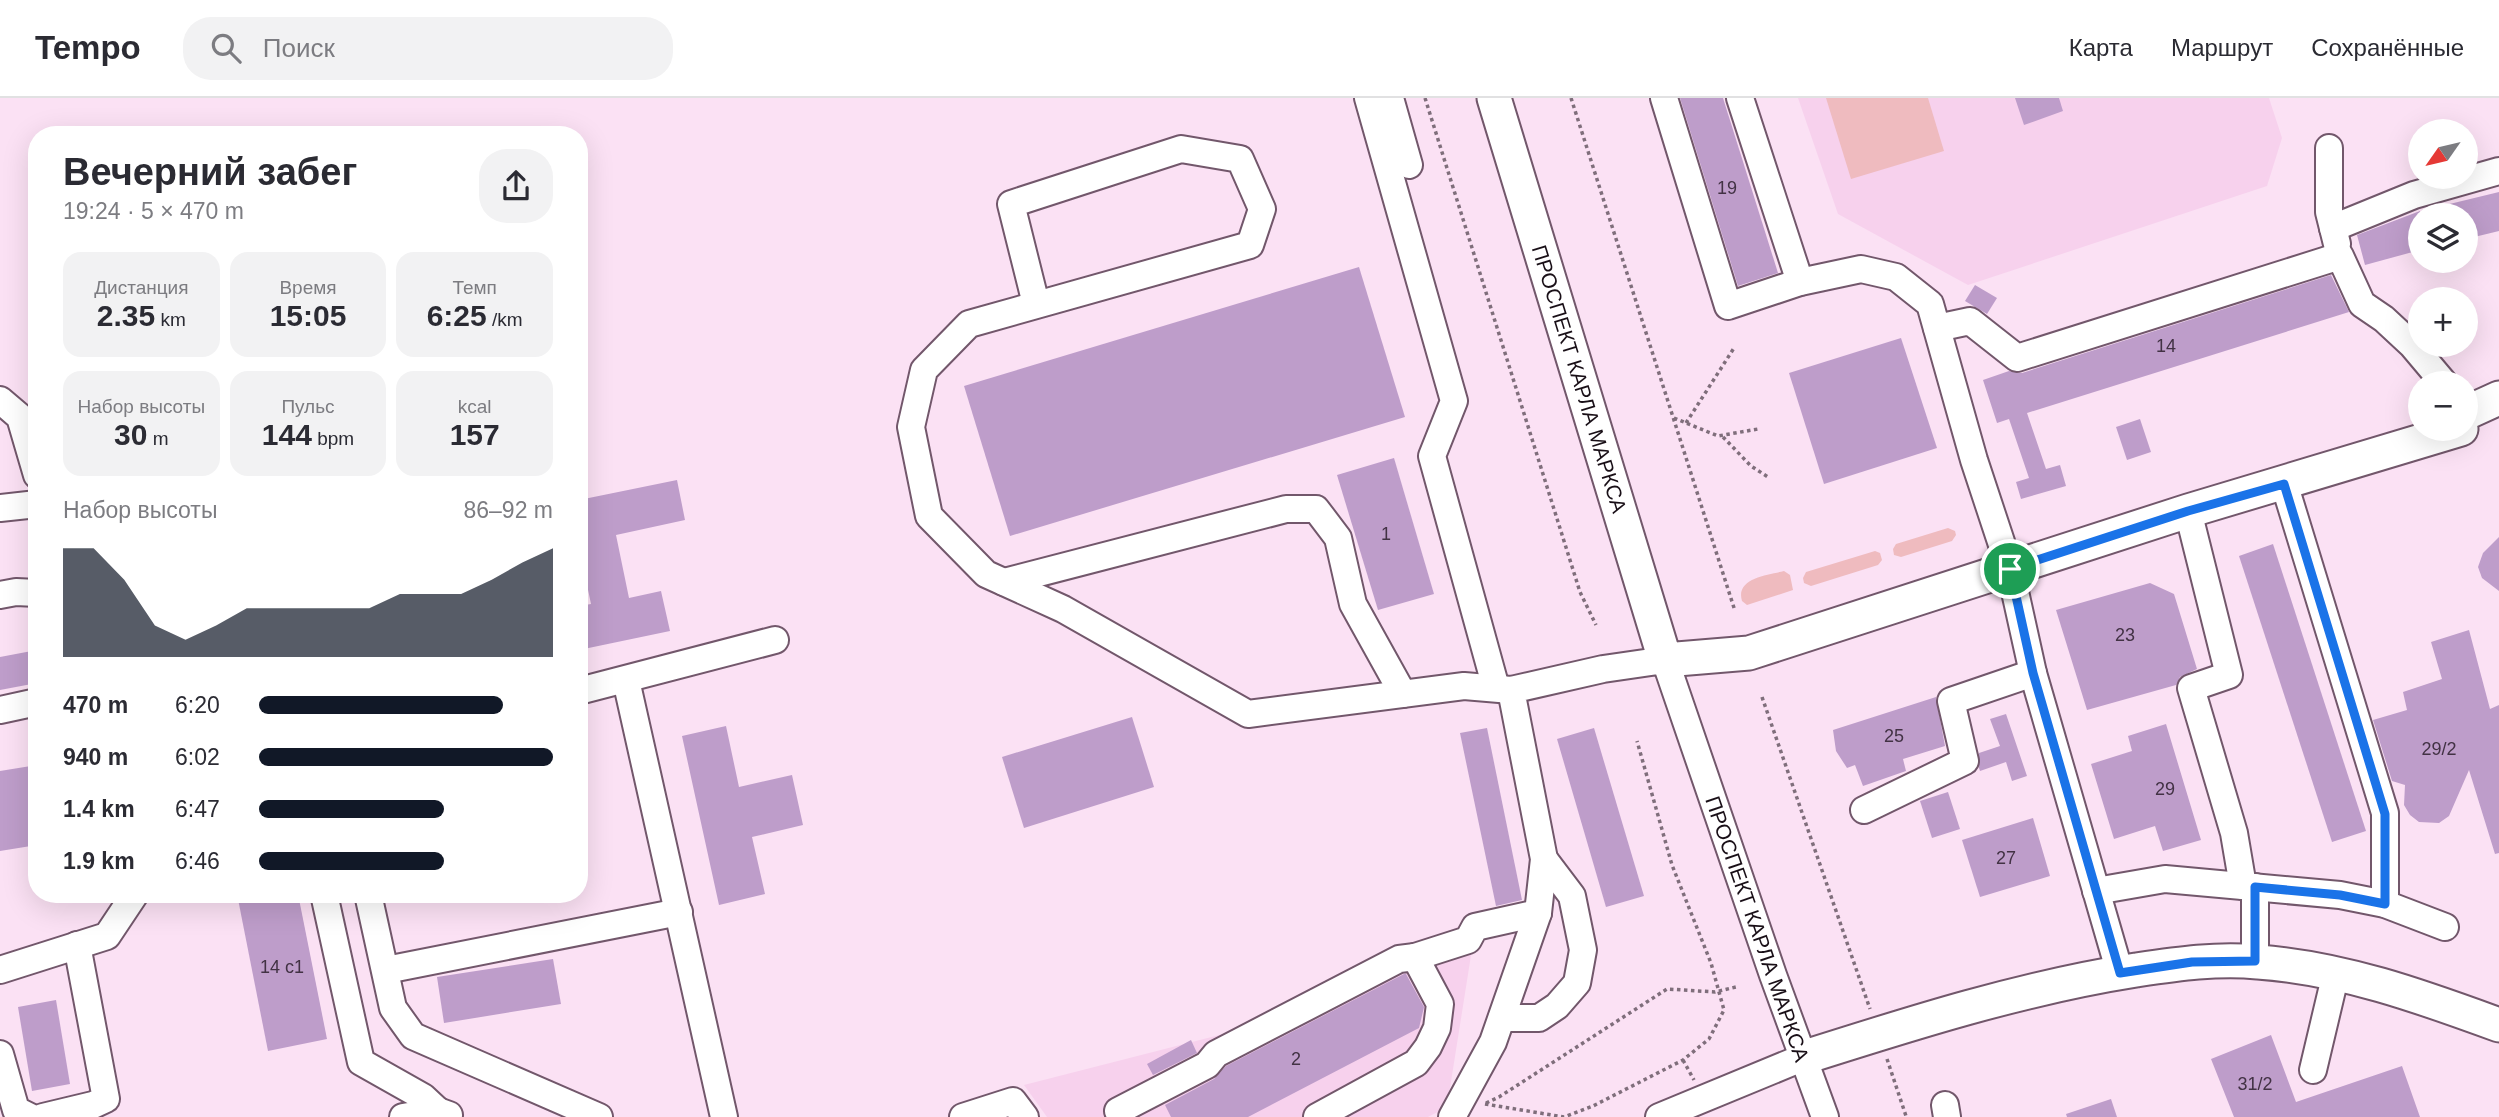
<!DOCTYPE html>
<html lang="ru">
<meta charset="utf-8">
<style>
body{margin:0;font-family:Arial,sans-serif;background:#f2f2f3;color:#2b2b33;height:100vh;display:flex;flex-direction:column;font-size:26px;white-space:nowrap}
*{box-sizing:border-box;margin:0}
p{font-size:23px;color:#7c7c81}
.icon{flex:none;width:38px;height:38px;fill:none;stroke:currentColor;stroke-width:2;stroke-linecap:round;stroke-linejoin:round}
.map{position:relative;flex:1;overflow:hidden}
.side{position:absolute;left:28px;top:28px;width:560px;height:777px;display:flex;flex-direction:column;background:#fff;border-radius:28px;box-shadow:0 7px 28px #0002}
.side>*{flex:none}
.needle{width:46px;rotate:236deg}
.buttons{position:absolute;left:2408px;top:21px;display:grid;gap:14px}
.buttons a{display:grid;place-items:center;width:70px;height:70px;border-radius:50%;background:#fff;box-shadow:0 7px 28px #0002;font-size:35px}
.pin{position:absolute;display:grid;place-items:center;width:60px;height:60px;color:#fff;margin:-30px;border:4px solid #fff;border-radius:50%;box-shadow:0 2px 7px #0007}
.round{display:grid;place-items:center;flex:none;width:74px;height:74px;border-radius:28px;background:#f2f2f3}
.head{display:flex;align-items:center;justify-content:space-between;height:119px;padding:0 35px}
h1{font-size:38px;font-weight:600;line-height:52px}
.stats{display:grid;grid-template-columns:repeat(3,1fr);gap:10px;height:119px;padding:7px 35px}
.stats div{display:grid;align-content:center;border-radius:18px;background:#f2f2f3;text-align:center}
.stats b{font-size:30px;font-weight:600}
.stats small{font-size:19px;font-weight:400}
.stats p{font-size:19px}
.chart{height:196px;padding:14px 35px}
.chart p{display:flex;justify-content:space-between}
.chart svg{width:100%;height:126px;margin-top:7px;fill:#111827;opacity:.7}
ul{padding:0 35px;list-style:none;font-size:23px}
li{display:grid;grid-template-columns:112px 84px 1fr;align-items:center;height:52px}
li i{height:18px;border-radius:9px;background:#111827}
header{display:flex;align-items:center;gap:42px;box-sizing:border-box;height:98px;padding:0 35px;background:#fff;border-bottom:2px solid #e1e1e2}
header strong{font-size:33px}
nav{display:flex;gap:38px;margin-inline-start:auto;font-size:24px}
.search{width:490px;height:63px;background:#f2f2f3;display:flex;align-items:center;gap:18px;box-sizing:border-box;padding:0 24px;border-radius:28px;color:#7c7c81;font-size:26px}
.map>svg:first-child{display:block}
.built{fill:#f7d1ed}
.green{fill:#efbbbf}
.building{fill:#be9dca}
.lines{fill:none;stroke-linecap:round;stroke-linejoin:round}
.minor-casing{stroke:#72576b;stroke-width:30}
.major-casing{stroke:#72576b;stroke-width:37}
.path{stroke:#7f6e7b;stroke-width:3.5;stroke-dasharray:3.5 3.5;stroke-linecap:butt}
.minor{stroke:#fff;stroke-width:26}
.major{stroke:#fff;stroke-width:33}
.route-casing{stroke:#fff;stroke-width:14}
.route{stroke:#1a73e8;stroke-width:9}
.labels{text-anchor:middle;stroke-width:7;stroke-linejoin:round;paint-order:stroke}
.number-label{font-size:18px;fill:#423244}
.street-label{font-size:21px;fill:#190f17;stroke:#fff}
</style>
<header>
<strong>Tempo</strong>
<div class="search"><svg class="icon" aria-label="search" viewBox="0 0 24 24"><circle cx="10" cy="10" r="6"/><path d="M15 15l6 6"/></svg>Поиск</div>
<nav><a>Карта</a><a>Маршрут</a><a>Сохранённые</a></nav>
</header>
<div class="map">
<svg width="2499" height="1019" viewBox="0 0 2499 1019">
<rect width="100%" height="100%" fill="#fbe1f4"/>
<g class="built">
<path d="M1798,0H2269L2282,40L2267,88L1968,187L1838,116Z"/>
<path d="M1462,827L1472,851L1447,1009L1428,1019H1047L1024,987L1235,933Z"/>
</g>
<g class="green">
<path d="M1826,0H1928L1944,53L1851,81Z"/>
<path d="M1948,430L1955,433L1956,437L1952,443L1901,459L1894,457L1893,451L1896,446Z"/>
<path d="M1875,453L1880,455L1882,462L1878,467L1811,488L1804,485L1803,480L1806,474Z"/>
<path d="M1784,473L1790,477L1793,492L1747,507L1742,503C1735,480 1768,477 1784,473Z"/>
</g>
<g class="building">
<path d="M1680,0H1723L1778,175L1738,188Z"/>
<path d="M2015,0H2059L2063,13L2024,27Z"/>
<path d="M2499,94V133L2466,141V117H2430L2429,111Z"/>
<path d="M2420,113V152L2365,167L2357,137Z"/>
<path d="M1359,169L1405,319L1010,438L964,288Z"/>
<path d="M2331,177L2349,214L2027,315L2046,371L2060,367L2066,388L2021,401L2016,384L2029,380L2009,321L1997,325L1983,282L2009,273L2022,275Z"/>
<path d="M1975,187L1997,200L1987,216L1965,203Z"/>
<path d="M1901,240L1937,350L1824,386L1789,275Z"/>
<path d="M2140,321L2151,354L2127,362L2116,329Z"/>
<path d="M1394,360L1434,496L1378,512L1337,377Z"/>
<path d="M677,382L685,422L616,437L629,500L661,493L670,533L579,552V508L591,506L579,449V402Z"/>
<path d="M2499,439V493L2482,480L2478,469L2483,455Z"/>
<path d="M2273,446L2366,733L2332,744L2239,458Z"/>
<path d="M2150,485L2174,496L2197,571L2180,579L2176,587L2087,612L2056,512Z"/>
<path d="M2469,532L2490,611L2499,607V755L2495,756L2469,672L2449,718L2439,725L2419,724L2410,717L2404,707L2405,687L2392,683L2373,622L2407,612L2403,594L2442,581L2431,544Z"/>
<path d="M37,552V585L0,592V559Z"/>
<path d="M1936,599L1945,648L1903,661L1906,673L1863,688L1855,667L1847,670L1836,653L1833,632Z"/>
<path d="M2006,616L2027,678L2012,683L2006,664L1980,673L1979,670V655L2000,648L1990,621Z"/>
<path d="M1132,619L1154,689L1024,730L1002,659Z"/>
<path d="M2166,626L2201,742L2163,753L2155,728L2114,741L2091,666L2132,653L2128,638Z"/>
<path d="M726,628L739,689L792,677L803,727L752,739L765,796L719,807L682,638Z"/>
<path d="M1487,630L1522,802L1496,808L1460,635Z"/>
<path d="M1594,630L1644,798L1606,809L1557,641Z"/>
<path d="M37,667V747L0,753V673Z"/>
<path d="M1948,694L1960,731L1932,740L1920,703Z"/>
<path d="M2033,720L2050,778L1980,799L1962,742Z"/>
<path d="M237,796H298L327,941L268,953Z"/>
<path d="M553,861L561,906L444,925L437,879Z"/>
<path d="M1404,876H1406L1424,909L1419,930L1248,1019H1171L1165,1007L1214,981L1226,968Z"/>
<path d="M56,902L70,986L32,993L18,909Z"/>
<path d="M2271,937L2296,1004L2402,968L2420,1019H2234L2211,961Z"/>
<path d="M1191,942L1197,955L1153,977L1147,966Z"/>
<path d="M2111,1001L2117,1019H2067L2066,1016Z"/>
</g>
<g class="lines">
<defs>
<g id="minor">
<path d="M1368,0L1454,303L1432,358L1496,590"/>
<path d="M1390,0L1409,67"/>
<path d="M1664,0L1728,208L1800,184L1861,171L1896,179L1930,206L1974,362L2010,471L2033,575L2120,875"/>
<path d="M1740,0L1800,184"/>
<path d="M2329,50V114L2337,146"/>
<path d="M2333,130L2414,97L2499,73"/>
<path d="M1036,206L1011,106L1181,51L1240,61L1262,111L1250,147L969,226L924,272L911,329L929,418L986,476L1063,511L1248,616L1464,588L1511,592"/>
<path d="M1937,230L1970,223L2017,260L2340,158L2362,206L2384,221L2412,247L2444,285"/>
<path d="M0,302L20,319L37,377"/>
<path d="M2284,385L2385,715V806"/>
<path d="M0,410L37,406"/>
<path d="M2188,413L2229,577L2191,590L2234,735L2243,788"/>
<path d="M1004,484L1286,411H1316L1338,440L1353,506L1403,596"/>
<path d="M0,497L16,494L37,495"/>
<path d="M626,582L724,1019"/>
<path d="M579,593L775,542"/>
<path d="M0,612L37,604"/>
<path d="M1864,712L1965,663L1951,603L2033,575"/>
<path d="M2096,793L2165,781L2340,797L2385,806L2445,829"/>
<path d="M324,796L361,964L423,999L438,1013"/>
<path d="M368,796L393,910L413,938L599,1019"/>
<path d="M1415,859L1468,842L1475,829L1538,815"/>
<path d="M2255,863V789"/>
<path d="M0,872L107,838L135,796"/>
<path d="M386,872L679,814"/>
<path d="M1502,920H1539L1557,908L1577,885L1583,852L1572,798L1544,761"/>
<path d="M0,956L16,1012L30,1019"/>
<path d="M2313,972L2336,875"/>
<path d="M1945,1007L1947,1019"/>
<path d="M43,1019L93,1007L106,1001L77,847"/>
<path d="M403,1019L438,1013L449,1017"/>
<path d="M963,1019L1013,1003L1025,1019"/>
<path d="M1121,1019L1118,1013L1207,967L1216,956L1399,861L1415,859L1440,906L1437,930L1428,949L1416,965L1317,1019"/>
<path d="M1452,1019L1493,944L1538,815L1544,761L1511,592L1603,571L1665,562L1773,877L1825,1019"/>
<path d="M1659,1019L1802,960"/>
</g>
<g id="major">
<path d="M1494,0L1665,562L1749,555L2188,413L2461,331"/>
<path d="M2466,315L2499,300"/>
<path d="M1802,960C1912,925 2022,890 2136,872C2177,866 2217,860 2258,864C2342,870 2420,898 2499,927"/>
</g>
</defs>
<use href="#minor" class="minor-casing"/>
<use href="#major" class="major-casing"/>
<g class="path">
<path d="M1425,0L1580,494L1596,527"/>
<path d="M1571,0L1735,513"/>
<path d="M1674,320L1718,338L1758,331"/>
<path d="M1686,325L1734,250"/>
<path d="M1723,339L1751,368L1768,379"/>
<path d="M1762,599L1870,911"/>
<path d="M1887,961L1906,1018"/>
<path d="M1683,962L1694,982"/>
<path d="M1486,1005L1499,999L1667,891L1715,894L1736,889"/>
<path d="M1485,1006L1564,1019L1593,1008L1683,962L1709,941L1724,912L1711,865L1672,767L1637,643"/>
</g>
<use href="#minor" class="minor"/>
<use href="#major" class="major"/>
</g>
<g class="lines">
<defs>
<path id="route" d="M2284,386L2385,716V806L2340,797L2255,789V863L2192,864L2120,875L2033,575L2010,471L2188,413Z"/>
</defs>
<use href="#route" class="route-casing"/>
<use href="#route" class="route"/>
</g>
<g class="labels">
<g class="number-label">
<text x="1727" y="96">19</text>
<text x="2166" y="254">14</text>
<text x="1386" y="442">1</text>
<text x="2125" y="543">23</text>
<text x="1894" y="644">25</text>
<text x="2439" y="657">29/2</text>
<text x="2165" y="697">29</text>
<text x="2006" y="766">27</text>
<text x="282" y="875">14 с1</text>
<text x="1296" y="967">2</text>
<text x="2255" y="992">31/2</text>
</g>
<g class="street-label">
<text transform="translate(1579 281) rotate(73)" y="7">ПРОСПЕКТ КАРЛА МАРКСА</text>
<text transform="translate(1757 831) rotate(71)" y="7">ПРОСПЕКТ КАРЛА МАРКСА</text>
</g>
</g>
</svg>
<div class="buttons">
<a><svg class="needle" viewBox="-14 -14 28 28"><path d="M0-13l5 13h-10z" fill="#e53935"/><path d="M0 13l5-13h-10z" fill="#7c7c81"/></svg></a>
<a><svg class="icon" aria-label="layers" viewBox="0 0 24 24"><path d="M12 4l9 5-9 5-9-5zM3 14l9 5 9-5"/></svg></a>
<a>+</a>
<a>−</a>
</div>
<div class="pin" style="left:2010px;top:471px;background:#1e9e55"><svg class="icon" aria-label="arrive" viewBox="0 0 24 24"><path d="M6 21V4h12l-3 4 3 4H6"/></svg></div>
<section class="side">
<div class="head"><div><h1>Вечерний забег</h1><p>19:24 · 5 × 470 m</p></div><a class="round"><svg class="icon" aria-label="share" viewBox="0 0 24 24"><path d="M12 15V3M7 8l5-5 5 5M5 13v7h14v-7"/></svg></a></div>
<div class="stats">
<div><p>Дистанция</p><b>2.35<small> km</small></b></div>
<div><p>Время</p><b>15:05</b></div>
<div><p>Темп</p><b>6:25<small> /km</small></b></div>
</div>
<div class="stats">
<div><p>Набор высоты</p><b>30<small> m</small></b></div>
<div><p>Пульс</p><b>144<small> bpm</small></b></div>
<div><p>kcal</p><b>157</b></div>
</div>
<div class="chart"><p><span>Набор высоты</span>86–92 m</p>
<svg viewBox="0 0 160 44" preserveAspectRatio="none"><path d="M0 44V6L10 6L20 17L30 33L40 38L50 33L60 27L70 27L80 27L90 27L100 27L110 22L120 22L130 22L140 17L150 11L160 6V44z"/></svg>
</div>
<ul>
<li><b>470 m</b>6:20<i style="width:83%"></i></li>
<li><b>940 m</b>6:02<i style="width:100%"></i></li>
<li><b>1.4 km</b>6:47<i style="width:63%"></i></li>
<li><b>1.9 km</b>6:46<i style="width:63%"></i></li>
</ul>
</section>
</div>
